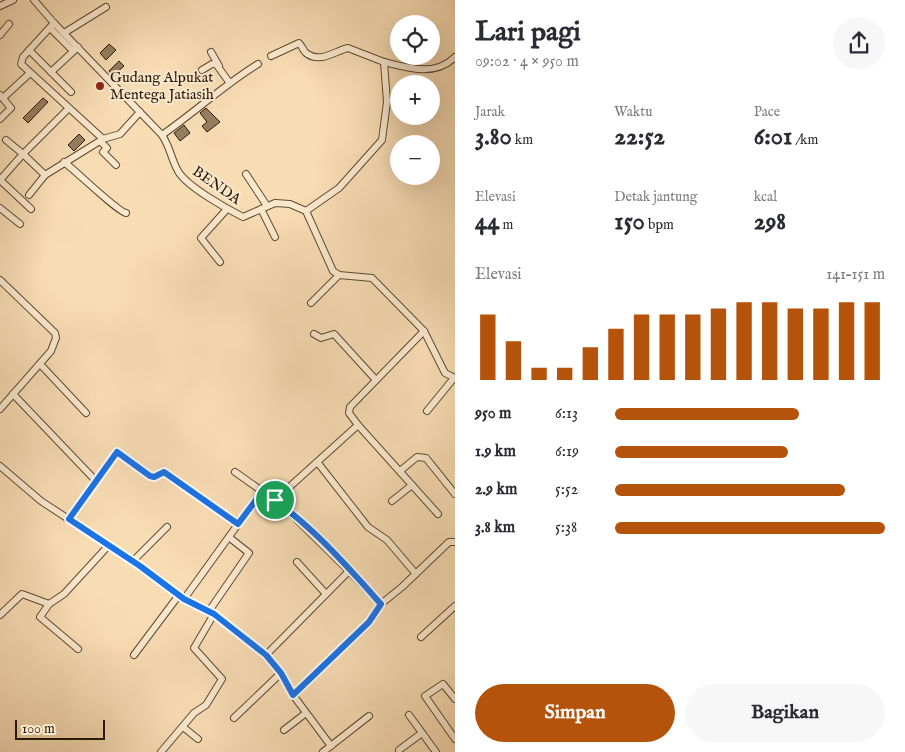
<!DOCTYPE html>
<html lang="id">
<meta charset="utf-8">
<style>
body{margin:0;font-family:"IM FELL English",serif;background:#f7f7f7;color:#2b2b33;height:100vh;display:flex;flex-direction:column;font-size:19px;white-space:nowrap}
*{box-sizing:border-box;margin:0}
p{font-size:16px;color:#7c7c81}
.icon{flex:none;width:28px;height:28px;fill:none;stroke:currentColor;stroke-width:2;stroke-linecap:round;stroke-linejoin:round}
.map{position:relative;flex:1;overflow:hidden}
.sheet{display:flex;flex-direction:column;background:#fff;width:450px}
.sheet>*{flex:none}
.fabs{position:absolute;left:390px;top:15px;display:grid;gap:10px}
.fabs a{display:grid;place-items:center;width:50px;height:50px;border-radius:50%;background:#fff;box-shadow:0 5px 20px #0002;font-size:25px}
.scale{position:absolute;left:15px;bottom:12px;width:90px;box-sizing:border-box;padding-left:5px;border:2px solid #2c1905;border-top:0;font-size:14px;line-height:18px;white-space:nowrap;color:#2c1905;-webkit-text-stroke:4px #fae8ce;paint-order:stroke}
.pin{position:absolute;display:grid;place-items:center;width:42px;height:42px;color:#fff;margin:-21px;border:2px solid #fff;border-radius:50%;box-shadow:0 1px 5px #0007}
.round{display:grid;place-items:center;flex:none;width:52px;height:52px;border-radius:26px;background:#f7f7f7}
.head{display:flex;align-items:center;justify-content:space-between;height:85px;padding:0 20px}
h1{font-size:28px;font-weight:800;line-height:38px}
.stats{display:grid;grid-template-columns:repeat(3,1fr);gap:8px;height:85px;padding:5px 20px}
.stats div{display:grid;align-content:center}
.stats b{font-size:25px;font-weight:800}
.stats small{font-size:14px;font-weight:400}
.stats p{font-size:14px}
.chart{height:140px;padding:10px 20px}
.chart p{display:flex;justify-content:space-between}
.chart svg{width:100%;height:90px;margin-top:5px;stroke:#b45309;stroke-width:6}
.action{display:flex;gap:10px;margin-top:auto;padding:10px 20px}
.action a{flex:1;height:58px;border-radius:30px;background:#b45309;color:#fff;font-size:20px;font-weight:800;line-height:58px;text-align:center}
.action a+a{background:#f7f7f7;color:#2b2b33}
ul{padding:0 20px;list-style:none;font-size:16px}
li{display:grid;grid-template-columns:80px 60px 1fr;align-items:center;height:38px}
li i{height:12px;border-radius:6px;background:#b45309}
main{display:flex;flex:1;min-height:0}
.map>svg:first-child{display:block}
.building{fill:#967e60;stroke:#2c1905}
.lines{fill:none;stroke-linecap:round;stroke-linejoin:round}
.minor-casing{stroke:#5f4a31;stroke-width:8}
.path{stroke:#2c1905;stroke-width:1;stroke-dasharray:4 2.5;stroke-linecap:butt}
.minor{stroke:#fae8ce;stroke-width:6}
.route-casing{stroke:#fff;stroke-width:10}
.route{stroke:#1a73e8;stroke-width:6}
.poi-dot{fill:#8f2418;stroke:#fae8ce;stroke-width:2}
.labels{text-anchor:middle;stroke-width:4;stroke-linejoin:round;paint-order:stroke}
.poi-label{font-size:15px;fill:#2c1905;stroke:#fae8ce;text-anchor:start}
.street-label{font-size:15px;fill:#2c1905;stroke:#fae8ce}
</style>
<main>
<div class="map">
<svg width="455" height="752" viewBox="0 0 455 752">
<rect width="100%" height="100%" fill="#f8dcb4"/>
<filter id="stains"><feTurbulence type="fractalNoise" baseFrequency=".004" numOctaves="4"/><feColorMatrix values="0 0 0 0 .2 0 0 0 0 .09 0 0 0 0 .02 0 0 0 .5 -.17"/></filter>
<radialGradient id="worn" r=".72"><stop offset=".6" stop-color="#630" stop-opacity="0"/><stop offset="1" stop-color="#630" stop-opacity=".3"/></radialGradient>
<g class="building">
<path d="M109,44L116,50L106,60L100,53Z"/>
<path d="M119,61L124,66L113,76L109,71Z"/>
<path d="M43,98L48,102L28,123L23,118Z"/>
<path d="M206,108L220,122L207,132L202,126L207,122L200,113Z"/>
<path d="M184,125L190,133L180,141L174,133Z"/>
<path d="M79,134L85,140L74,151L68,145Z"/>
</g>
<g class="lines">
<defs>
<g id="minor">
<path d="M34,0L54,23L162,135C171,149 171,159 178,171C186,186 227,209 243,217L275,203L290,204L306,211L333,271L339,275L372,278L424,331L445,373L455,378"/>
<path d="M0,6L13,0"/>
<path d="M54,23L23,57L21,64L103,139"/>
<path d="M53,31L73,51"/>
<path d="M64,33L106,7"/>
<path d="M0,35L9,24"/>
<path d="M29,50L71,92"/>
<path d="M211,52L219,66"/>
<path d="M271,56L299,43C302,46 303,50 306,53C320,64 335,51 348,48L384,62L387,102L382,140L339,188L306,211"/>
<path d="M384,62C408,68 435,77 455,57"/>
<path d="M202,70L212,64H216L229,82"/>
<path d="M51,72L78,47"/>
<path d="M0,95L11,108L0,119"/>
<path d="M3,98L30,73"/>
<path d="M162,135C195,112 224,85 258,64"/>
<path d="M6,140L23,154L68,109"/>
<path d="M100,141L107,148L103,152L116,165"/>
<path d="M64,162C76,171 117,211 126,213"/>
<path d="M246,174L267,206"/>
<path d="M0,180L23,154L45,175L103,139L120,134L140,112"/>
<path d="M0,180L31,209"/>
<path d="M29,195L45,175"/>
<path d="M0,208L20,224"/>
<path d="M261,209L275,237"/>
<path d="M220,262L201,238L227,209"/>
<path d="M0,280L55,333L56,338L51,351L0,409"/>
<path d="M311,303L339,275"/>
<path d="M314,334L321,338L334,334L376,380"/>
<path d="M40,364L86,413"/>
<path d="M13,394L96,481"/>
<path d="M427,411L454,378"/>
<path d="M358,425L349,413L350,407L424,331"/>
<path d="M318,463L368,527L387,540L416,574"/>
<path d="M0,466L41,501L140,566L184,599L214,614L266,655L281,673L293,695L331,746"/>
<path d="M400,471L417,457L426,458L455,494"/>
<path d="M235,472L262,491"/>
<path d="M275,500L358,425L438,514"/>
<path d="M392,501L412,485"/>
<path d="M69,519L117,452L150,476L154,477L164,472L238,524"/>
<path d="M133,561L167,527"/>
<path d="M297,562L326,594"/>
<path d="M184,599L262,491L284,507L349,571"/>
<path d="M49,604L40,617L78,649"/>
<path d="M209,611L249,553L230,538"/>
<path d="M0,615L22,594L49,604L64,594L109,545"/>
<path d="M421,637L455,606"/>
<path d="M134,655L179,595"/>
<path d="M266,655L349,571L381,604L402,587L449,542H455"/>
<path d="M293,695L352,639"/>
<path d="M455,699L443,684L425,696L455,739"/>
<path d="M409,715L436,752"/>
<path d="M234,718L281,673"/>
<path d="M183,727L198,739"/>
<path d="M284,730L306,713"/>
<path d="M161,752L194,713L206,705L222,679L194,648L214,614"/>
<path d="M323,752L369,716"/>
<path d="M399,752V750L422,733"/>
</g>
</defs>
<use href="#minor" class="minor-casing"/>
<path class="path" d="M356,635L377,609"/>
<use href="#minor" class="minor"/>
</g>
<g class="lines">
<defs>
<path id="route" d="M117,452L150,476L154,477L164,472L238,524L262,492C307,520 345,564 381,604L369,622L293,695L281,673L266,655L238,633L214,614L184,599L140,566L69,519Z"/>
</defs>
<use href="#route" class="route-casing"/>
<use href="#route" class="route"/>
</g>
<circle class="poi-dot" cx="100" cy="86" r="5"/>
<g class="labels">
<g class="poi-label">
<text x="110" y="82">Gudang Alpukat<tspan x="110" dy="17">Mentega Jatiasih</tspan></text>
</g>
<g class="street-label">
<text transform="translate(217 185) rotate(35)" y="5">BENDA</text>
</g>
</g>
<rect width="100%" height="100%" filter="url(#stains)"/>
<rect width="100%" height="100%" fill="url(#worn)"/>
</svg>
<div class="fabs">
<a><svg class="icon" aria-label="locate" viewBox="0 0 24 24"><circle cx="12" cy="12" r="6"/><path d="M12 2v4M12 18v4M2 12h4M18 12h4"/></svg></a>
<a>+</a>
<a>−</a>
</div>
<div class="scale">100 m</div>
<div class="pin" style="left:275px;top:500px;background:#1e9e55"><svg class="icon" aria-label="arrive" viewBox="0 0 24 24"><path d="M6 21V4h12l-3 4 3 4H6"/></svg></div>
</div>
<section class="sheet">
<div class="head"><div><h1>Lari pagi</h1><p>09:02 · 4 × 950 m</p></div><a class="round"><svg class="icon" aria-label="share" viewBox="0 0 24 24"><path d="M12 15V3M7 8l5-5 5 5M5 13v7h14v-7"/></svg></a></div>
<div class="stats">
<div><p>Jarak</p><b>3.80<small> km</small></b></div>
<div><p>Waktu</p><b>22:52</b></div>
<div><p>Pace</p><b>6:01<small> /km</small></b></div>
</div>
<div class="stats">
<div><p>Elevasi</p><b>44<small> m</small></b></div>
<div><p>Detak jantung</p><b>150<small> bpm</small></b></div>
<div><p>kcal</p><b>298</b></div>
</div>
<div class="chart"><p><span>Elevasi</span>141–151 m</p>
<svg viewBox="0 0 160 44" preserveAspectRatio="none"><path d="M5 44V12M15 44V25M25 44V38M35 44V38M45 44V28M55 44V19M65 44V12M75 44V12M85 44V12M95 44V9M105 44V6M115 44V6M125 44V9M135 44V9M145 44V6M155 44V6"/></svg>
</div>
<ul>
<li><b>950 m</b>6:13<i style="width:68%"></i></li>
<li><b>1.9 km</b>6:19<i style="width:64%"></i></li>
<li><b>2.9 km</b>5:52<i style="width:85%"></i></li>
<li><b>3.8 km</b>5:38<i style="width:100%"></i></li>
</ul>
<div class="action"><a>Simpan</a><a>Bagikan</a></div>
</section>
</main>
